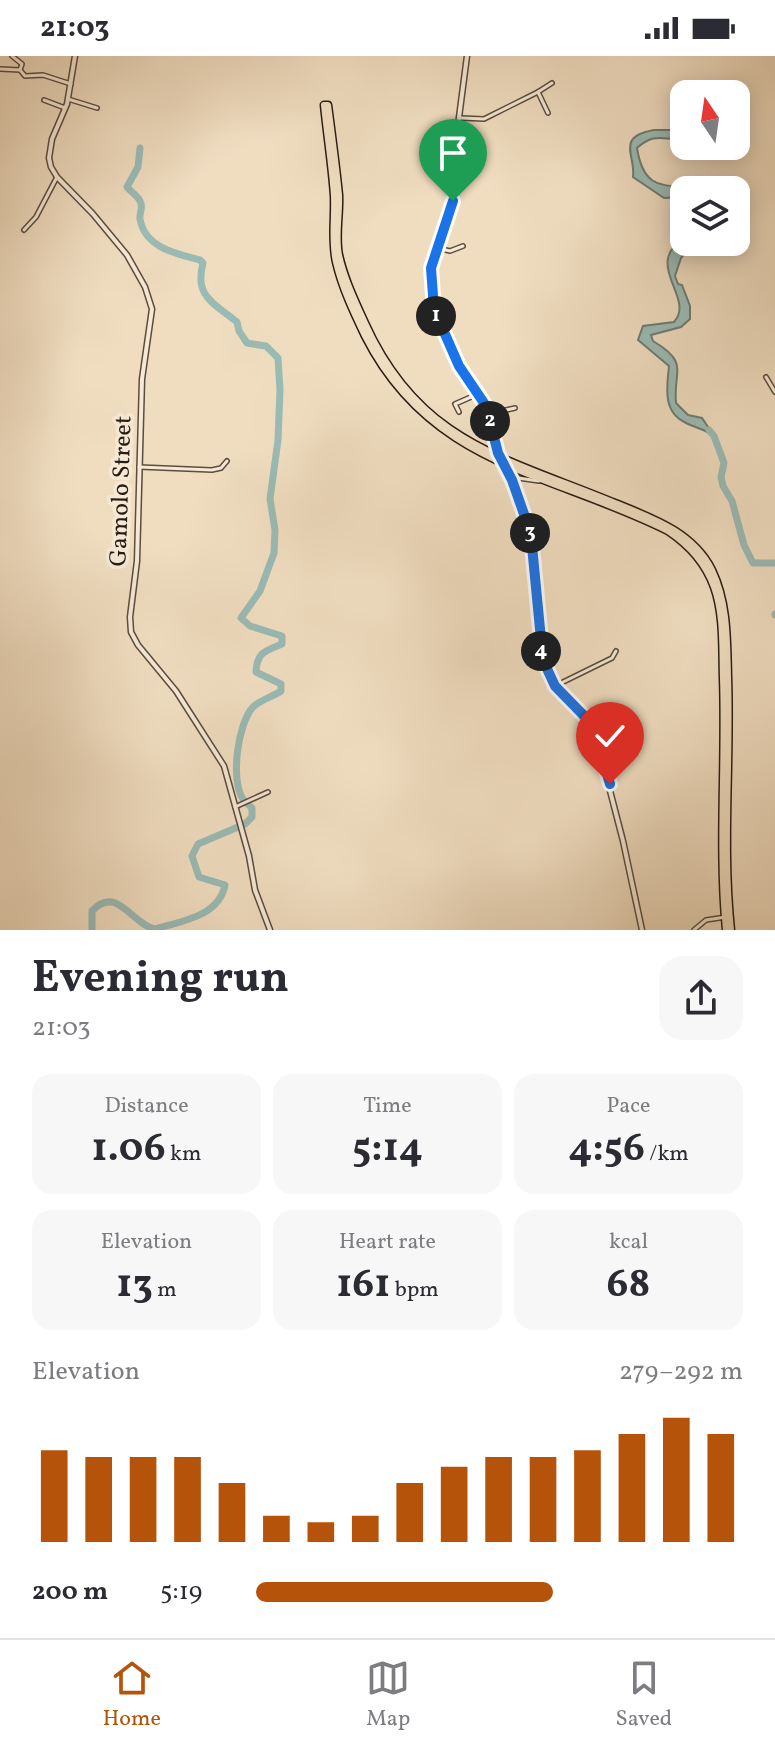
<!DOCTYPE html>
<meta charset="utf-8">
<style>
body{margin:0;font-family:Vollkorn,serif;background:#f7f7f7;color:#2b2b33;height:100vh;display:flex;flex-direction:column;font-size:30px;white-space:nowrap}
*{box-sizing:border-box;margin:0}
p{font-size:26px;color:#7c7c81}
.icon{flex:none;width:44px;height:44px;fill:none;stroke:currentColor;stroke-width:2;stroke-linecap:round;stroke-linejoin:round}
.map{position:relative;height:874px;overflow:hidden}
.side{display:flex;flex-direction:column;background:#fff;flex:1}
.side>*{flex:none}
.needle{width:52px;rotate:347deg}
.controls{position:absolute;left:670px;top:24px;display:grid;gap:16px}
.controls a{display:grid;place-items:center;width:80px;height:80px;border-radius:16px;background:#fff;box-shadow:0 4px 20px #0003;font-size:40px}
.pin{position:absolute;display:grid;place-items:center;width:68px;height:68px;color:#fff;margin:-82px -34px;border-radius:50% 50% 50% 0;rotate:-45deg;box-shadow:0 0 8px #0007}
.pin .icon{rotate:45deg}
.km{position:absolute;width:40px;height:40px;margin:-20px;border-radius:50%;background:#222;color:#fff;font-size:22px;line-height:40px;text-align:center}
.round{display:grid;place-items:center;flex:none;width:84px;height:84px;border-radius:24px;background:#f7f7f7}
.overview{display:flex;align-items:center;justify-content:space-between;height:136px;padding:0 32px}
h1{font-size:44px;font-weight:700;line-height:60px}
.stats{display:grid;grid-template-columns:repeat(3,1fr);gap:12px;height:136px;padding:8px 32px}
.stats div{display:grid;align-content:center;border-radius:20px;background:#f7f7f7;text-align:center}
.stats b{font-size:40px;font-weight:700}
.stats small{font-size:22px;font-weight:400}
.stats p{font-size:22px}
.chart{height:224px;padding:16px 32px}
.chart p{display:flex;justify-content:space-between}
.chart svg{width:100%;height:144px;margin-top:8px;stroke:#b45309;stroke-width:6}
ul{padding:0 32px;list-style:none;font-size:26px}
li{display:grid;grid-template-columns:128px 96px 1fr;align-items:center;height:60px}
li i{height:20px;border-radius:10px;background:#b45309}
.status{display:flex;justify-content:space-between;align-items:center;height:56px;padding:0 40px;background:#fff;direction:ltr}
.status svg{height:22px;fill:currentColor}
.tab-bar{display:flex;justify-content:space-around;align-items:center;height:112px;border-top:2px solid #e1e1e2;background:#fff;font-size:22px;color:#7c7c81}
.tab-bar a{display:grid;justify-items:center;gap:4px}
.tab-bar .current{color:#b45309}
.map>svg:first-child{display:block}
.water{fill:#9abbb5;stroke:#6d7b74;stroke-width:2}
.lines{fill:none;stroke-linecap:round;stroke-linejoin:round}
.river{stroke:#9abbb5;stroke-width:7}
.minor-casing{stroke:#5b4c3e;stroke-width:6}
.tertiary-casing{stroke:#5b4c3e;stroke-width:7}
.primary-casing{stroke:#291c12;stroke-width:9}
.minor{stroke:#f5e9d6;stroke-width:3}
.tertiary{stroke:#f5e9d6;stroke-width:4}
.primary{stroke:#f0ddc0;stroke-width:6}
.route-casing{stroke:#fff;stroke-width:16}
.route{stroke:#1a73e8;stroke-width:10}
.labels{text-anchor:middle;stroke-width:7;stroke-linejoin:round;paint-order:stroke}
.street-label{font-size:24px;fill:#291c12;stroke:#f5e9d6}
</style>
<div class="status"><b>21:03</b><svg viewBox="0 0 49 12"><path d="M0 12V9h3v3zM5 12V6h3v6zM10 12V3h3v9zM15 12V0h3v12zM26 1h20v11H26zM47 4h2v5h-2z"/></svg></div>
<div class="map">
<svg width="775" height="874" viewBox="0 0 775 874">
<rect width="100%" height="100%" fill="#f0ddc0"/>
<filter id="stains"><feTurbulence type="fractalNoise" baseFrequency=".0025" numOctaves="4"/><feColorMatrix values="0 0 0 0 .2 0 0 0 0 .09 0 0 0 0 .02 0 0 0 .5 -.17"/></filter>
<radialGradient id="worn" r=".72"><stop offset=".6" stop-color="#630" stop-opacity="0"/><stop offset="1" stop-color="#630" stop-opacity=".3"/></radialGradient>
<g class="water">
<path d="M654,74H684V83C662,84 655,76 637,92C645,142 671,125 707,134H684V141L664,142L633,121C636,99 615,81 654,74Z"/>
<path d="M684,182V186H694L681,202L675,220L678,228L682,229L690,250V263L681,271L651,279L653,285C690,307 673,314 676,347L688,359L702,362L714,380C704,373 696,372 686,367C662,356 667,331 669,310L638,284L643,270L674,266C696,242 642,209 684,182Z"/>
</g>
<g class="lines">
<g class="river">
<path d="M709,374L714,380L724,407L721,421L723,430L732,445L744,489L753,507H775"/>
<path d="M775,558V559"/>
<path d="M92,874V855C117,828 132,869 155,873C183,865 219,860 225,829L199,821L192,800L198,788L245,768L252,761V752C249,749 245,746 243,743C230,724 238,667 253,651C260,644 272,641 281,635V628L256,616C257,596 265,595 282,588V580L250,570L241,562L260,535L274,497L275,474L270,443L278,384L280,334L278,302L266,290L247,287L239,275L237,266C214,247 194,241 203,207L200,204C177,198 145,192 140,163C139,156 144,152 140,145C137,139 131,136 127,131L138,111L140,92"/>
</g>
<defs>
<g id="minor">
<path d="M12,0L22,8L20,14L25,20L43,19L71,28"/>
<path d="M0,13L20,14"/>
<path d="M538,36L552,27"/>
<path d="M68,43L97,52"/>
<path d="M44,44L65,52"/>
<path d="M461,62L484,63L538,36L548,57"/>
<path d="M24,174L36,161L57,121"/>
<path d="M437,192L450,195L463,190"/>
<path d="M766,321L775,336"/>
<path d="M459,356L455,348L478,338"/>
<path d="M489,358L515,352"/>
<path d="M139,411L212,414L221,412L227,405"/>
<path d="M511,421L539,425"/>
<path d="M555,630L612,602L616,595"/>
<path d="M235,751L268,736"/>
<path d="M694,874L706,864L726,861"/>
</g>
<g id="tertiary">
<path d="M75,0L67,48L52,83L49,102L51,111L57,121L93,158L127,199L145,231L152,253L142,323L137,505L130,561L131,576L138,589L176,635L224,710L249,800L255,834L270,874"/>
<path d="M467,0L455,92L452,150L433,205L431,235L438,263L459,310L486,350L500,401"/>
<path d="M504,409L515,432L531,481L543,604L555,630L593,669L623,785L642,874"/>
</g>
<path id="primary" d="M726,874C718,790 726,706 723,622C722,592 724,559 714,531C705,506 689,489 668,475C550,416 431,411 365,280C354,257 342,232 336,206C331,184 335,163 334,140C332,110 327,79 324,49H328C332,79 336,109 339,139C340,159 335,179 339,199C344,222 355,245 365,267C419,387 504,401 615,447C652,462 693,476 712,514C728,547 727,585 728,621C731,705 722,790 731,874"/>
</defs>
<use href="#minor" class="minor-casing"/>
<use href="#tertiary" class="tertiary-casing"/>
<use href="#primary" class="primary-casing"/>
<use href="#minor" class="minor"/>
<use href="#tertiary" class="tertiary"/>
<use href="#primary" class="primary"/>
</g>
<g class="lines">
<defs>
<path id="route" d="M453,145L431,212L434,253L459,310L486,350L498,397L512,424L525,461L532,490L543,604L555,630L593,669L610,728"/>
</defs>
<use href="#route" class="route-casing"/>
<use href="#route" class="route"/>
</g>
<g class="labels">
<g class="street-label">
<text transform="translate(120 435) rotate(-88)" y="8">Gamolo Street</text>
</g>
</g>
<rect width="100%" height="100%" filter="url(#stains)"/>
<rect width="100%" height="100%" fill="url(#worn)"/>
</svg>
<div class="controls">
<a><svg class="needle" viewBox="-14 -14 28 28"><path d="M0-13l5 13h-10z" fill="#e53935"/><path d="M0 13l5-13h-10z" fill="#7c7c81"/></svg></a>
<a><svg class="icon" aria-label="layers" viewBox="0 0 24 24"><path d="M12 4l9 5-9 5-9-5zM3 14l9 5 9-5"/></svg></a>
</div>
<div class="pin" style="left:453px;top:145px;background:#1e9e55"><svg class="icon" aria-label="arrive" viewBox="0 0 24 24"><path d="M6 21V4h12l-3 4 3 4H6"/></svg></div>
<div class="pin" style="left:610px;top:728px;background:#d93025"><svg class="icon" aria-label="check" viewBox="0 0 24 24"><path d="M5 12l5 5 9-10"/></svg></div>
<b class="km" style="left:436px;top:260px">1</b>
<b class="km" style="left:490px;top:365px">2</b>
<b class="km" style="left:530px;top:477px">3</b>
<b class="km" style="left:541px;top:595px">4</b>
</div>
<section class="side">
<div class="overview"><div><h1>Evening run</h1><p>21:03</p></div><a class="round"><svg class="icon" aria-label="share" viewBox="0 0 24 24"><path d="M12 15V3M7 8l5-5 5 5M5 13v7h14v-7"/></svg></a></div>
<div class="stats">
<div><p>Distance</p><b>1.06<small> km</small></b></div>
<div><p>Time</p><b>5:14</b></div>
<div><p>Pace</p><b>4:56<small> /km</small></b></div>
</div>
<div class="stats">
<div><p>Elevation</p><b>13<small> m</small></b></div>
<div><p>Heart rate</p><b>161<small> bpm</small></b></div>
<div><p>kcal</p><b>68</b></div>
</div>
<div class="chart"><p><span>Elevation</span>279–292 m</p>
<svg viewBox="0 0 160 44" preserveAspectRatio="none"><path d="M5 44V16M15 44V18M25 44V18M35 44V18M45 44V26M55 44V36M65 44V38M75 44V36M85 44V26M95 44V21M105 44V18M115 44V18M125 44V16M135 44V11M145 44V6M155 44V11"/></svg>
</div>
<ul>
<li><b>200 m</b>5:19<i style="width:61%"></i></li>
</ul>
</section>
<nav class="tab-bar">
<a class="current"><svg class="icon" aria-label="home" viewBox="0 0 24 24"><path d="M3 11l9-7 9 7M6 9v11h12V9"/></svg>Home</a>
<a><svg class="icon" aria-label="map" viewBox="0 0 24 24"><path d="M3 6l6-2 6 2 6-2v14l-6 2-6-2-6 2zM9 4v14M15 6v14"/></svg>Map</a>
<a><svg class="icon" aria-label="saved" viewBox="0 0 24 24"><path d="M7 4h10v16l-5-4-5 4z"/></svg>Saved</a>
</nav>
